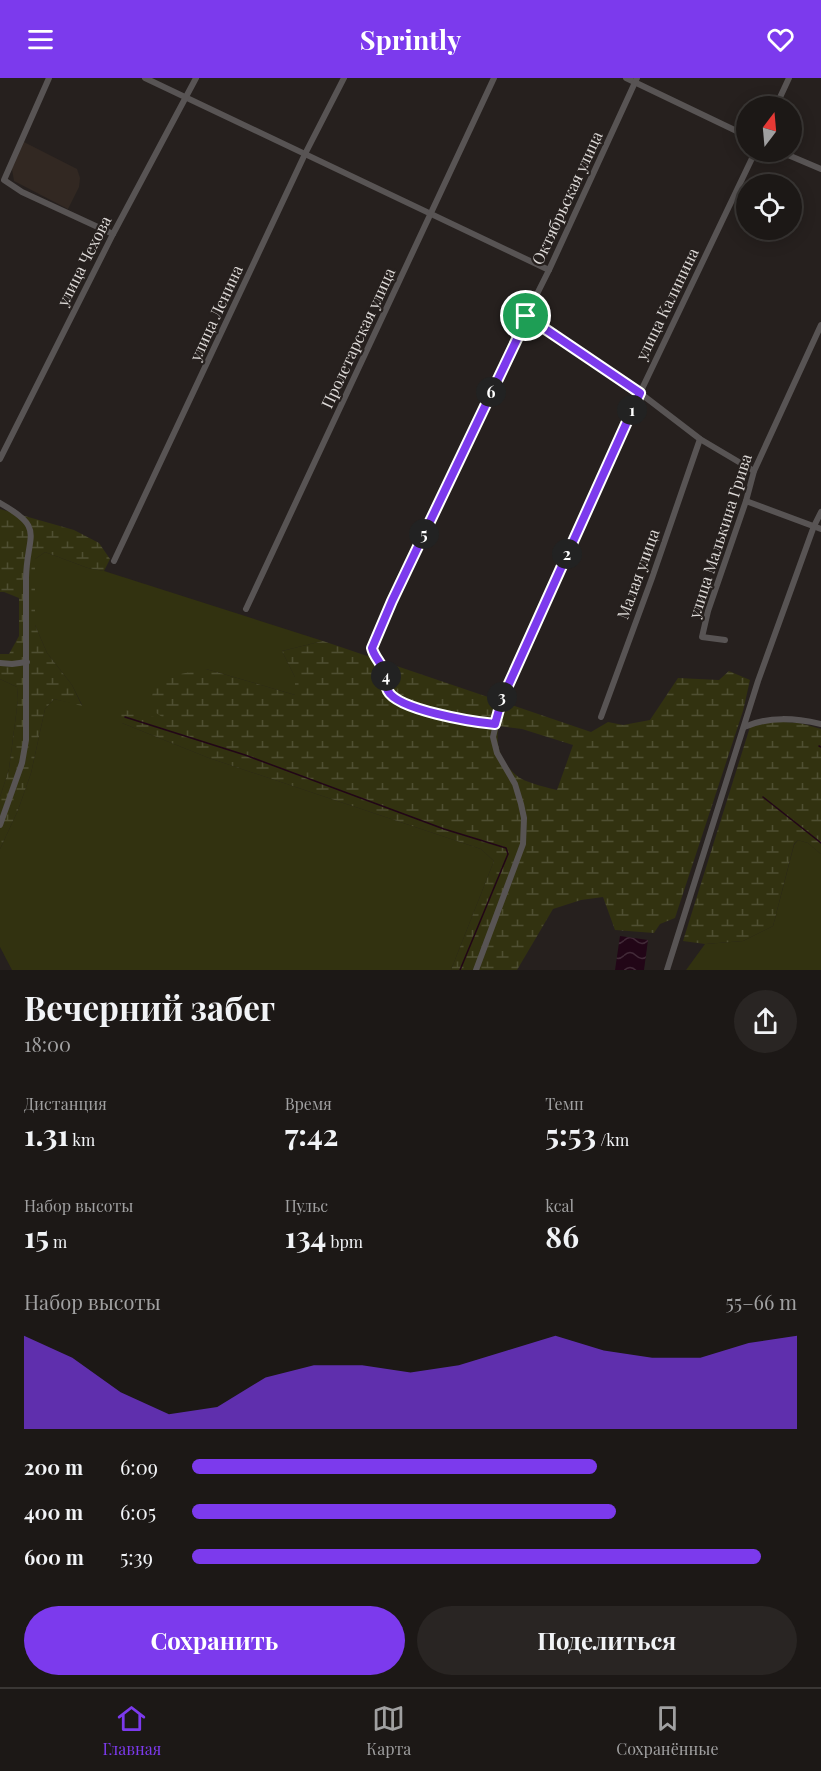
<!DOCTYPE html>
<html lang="ru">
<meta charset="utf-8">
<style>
body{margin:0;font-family:"Playfair Display",serif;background:#292523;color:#f1f3f6;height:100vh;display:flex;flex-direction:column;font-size:22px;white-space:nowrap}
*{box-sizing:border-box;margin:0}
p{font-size:20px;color:#a0a0a1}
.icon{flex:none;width:33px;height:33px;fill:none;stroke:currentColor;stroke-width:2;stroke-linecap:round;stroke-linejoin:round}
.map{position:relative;height:892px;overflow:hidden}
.panel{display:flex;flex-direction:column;background:#1c1816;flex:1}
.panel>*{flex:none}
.needle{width:39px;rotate:16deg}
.tools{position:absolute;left:736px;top:18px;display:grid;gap:12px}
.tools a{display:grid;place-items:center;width:66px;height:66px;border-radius:50%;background:#1c1816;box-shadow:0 3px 15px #0003,0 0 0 2px #3a3735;font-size:30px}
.pin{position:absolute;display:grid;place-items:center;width:51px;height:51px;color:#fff;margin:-26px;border:3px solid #fff;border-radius:50%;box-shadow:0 2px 6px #0007}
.km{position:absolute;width:30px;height:30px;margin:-15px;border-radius:50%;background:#222;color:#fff;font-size:16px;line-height:30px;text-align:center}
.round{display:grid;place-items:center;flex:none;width:63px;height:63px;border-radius:32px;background:#292523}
.overview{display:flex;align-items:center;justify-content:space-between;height:102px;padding:0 24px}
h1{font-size:33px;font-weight:700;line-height:45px}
.metrics{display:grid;grid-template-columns:repeat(3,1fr);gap:9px;height:102px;padding:6px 24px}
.metrics div{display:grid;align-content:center}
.metrics b{font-size:30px;font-weight:700}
.metrics small{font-size:16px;font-weight:400}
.metrics p{font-size:16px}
.chart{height:168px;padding:12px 24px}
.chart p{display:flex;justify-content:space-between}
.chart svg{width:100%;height:108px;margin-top:6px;fill:#7c3aed;opacity:.7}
.action{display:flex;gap:12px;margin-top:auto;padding:12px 24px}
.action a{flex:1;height:69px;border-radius:36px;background:#7c3aed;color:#fff;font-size:24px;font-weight:700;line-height:69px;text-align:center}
.action a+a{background:#292523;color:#f1f3f6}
ul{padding:0 24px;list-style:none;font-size:20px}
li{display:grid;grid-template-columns:96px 72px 1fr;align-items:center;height:45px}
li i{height:15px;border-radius:8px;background:#7c3aed}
header{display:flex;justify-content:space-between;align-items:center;height:78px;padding:0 24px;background:#7c3aed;color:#fff;font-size:27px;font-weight:700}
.menu{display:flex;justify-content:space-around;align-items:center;height:84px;border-top:2px solid #3a3735;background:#1c1816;font-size:16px;color:#a0a0a1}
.menu a{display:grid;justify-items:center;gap:3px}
.menu .selected{color:#7c3aed}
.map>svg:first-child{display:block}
.built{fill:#322822}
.green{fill:#323210}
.wetland{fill:url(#wetland-marsh);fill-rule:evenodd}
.water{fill:url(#water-waves)}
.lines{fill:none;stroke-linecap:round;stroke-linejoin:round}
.stream{stroke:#220617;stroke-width:1.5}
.minor{stroke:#585454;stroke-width:6}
.route-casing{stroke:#fff;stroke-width:12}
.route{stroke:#7c3aed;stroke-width:8}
.labels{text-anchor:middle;stroke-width:4.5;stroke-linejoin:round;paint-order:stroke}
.street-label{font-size:16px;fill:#ddd9d7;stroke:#26201e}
</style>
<header><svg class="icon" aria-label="menu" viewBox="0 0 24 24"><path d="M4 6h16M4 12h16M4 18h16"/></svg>Sprintly<svg class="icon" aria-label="heart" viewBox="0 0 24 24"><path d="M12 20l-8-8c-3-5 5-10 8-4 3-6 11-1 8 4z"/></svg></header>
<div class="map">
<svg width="821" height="892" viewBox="0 0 821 892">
<defs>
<pattern id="wetland-marsh" width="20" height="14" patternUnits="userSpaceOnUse" patternTransform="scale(1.5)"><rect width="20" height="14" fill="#323210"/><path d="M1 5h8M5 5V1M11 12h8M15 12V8" fill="none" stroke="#4f4f32"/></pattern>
<pattern id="water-waves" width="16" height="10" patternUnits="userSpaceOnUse" patternTransform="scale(1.5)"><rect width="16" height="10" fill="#220617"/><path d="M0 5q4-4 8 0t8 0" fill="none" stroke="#422a38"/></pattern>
</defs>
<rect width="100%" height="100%" fill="#26201e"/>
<path class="built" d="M24,64L77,91L80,100L79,109L68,131L14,103L12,91Z"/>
<g class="green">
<path d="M45,474L88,490L104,493L323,563L282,573L295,599V617L206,591L169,643L122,645L209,680L481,771L494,783L451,892H12L0,869V771L18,732L31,695L45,631L54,621L82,627L72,607L47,575L35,547V481Z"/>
<path d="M0,601L17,609L18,622L9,691L0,719Z"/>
<path d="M798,762L808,765L821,776V892H686L705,866L743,863L773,848L794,767Z"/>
</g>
<g class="wetland">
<path d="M0,431L74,452L99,465L110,481L104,493L88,490L45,474L35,481V547L47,575L72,607L82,628L54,621L45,631L31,695L18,732L0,771V719L9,691L18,622L17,609L0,601V576H9L19,558V520L4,514H0Z"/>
<path d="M323,563L591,654L608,644L623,647L650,642L678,600L719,602L729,593L750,602L743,633L675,840L660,846L654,855L615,852L603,819L581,822L553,831L517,892H451L494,783L481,771L209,680L122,645L118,635L121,631L167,642L150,631L155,601L206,591L295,617V599L282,573ZM499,648L522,651L573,667L557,712C548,710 524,704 517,698C502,685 494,667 499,648Z"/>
<path d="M767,643L800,645L821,651V776L808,765L798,762L794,766L773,848L743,863L705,866L683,863L750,649Z"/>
</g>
<path class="water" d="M620,858L648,862L644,892H615Z"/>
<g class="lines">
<g class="stream">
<path d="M125,639L245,677L444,751L506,770L508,776L460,892"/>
<path d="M819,668L821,669"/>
<path d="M763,719L821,765"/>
</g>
<g class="minor">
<path d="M49,0L4,102L22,114L113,156"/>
<path d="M145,0L549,192"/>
<path d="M626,0L747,58"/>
<path d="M776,28L789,0"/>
<path d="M781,74L821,91"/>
<path d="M526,238L640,315L700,361L754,393"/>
<path d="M0,381L113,156L196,0"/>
<path d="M746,423L821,451"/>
<path d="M0,425C46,451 27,455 26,500V662L22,685L0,747"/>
<path d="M114,483L305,76L344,0"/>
<path d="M246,531L494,0"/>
<path d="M725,562L702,559L708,533L746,423L754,393L821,247"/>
<path d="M0,585L12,586L27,584"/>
<path d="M601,639L652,500L700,361"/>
<path d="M495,646C473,644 398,632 388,613C385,607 386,598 383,591C380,583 374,579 372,571L392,523L519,257L526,238L549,192L637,0"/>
<path d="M744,649C769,638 795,640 821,646"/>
<path d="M476,892L523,766L524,740L521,726L515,706L497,675L493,659L502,621L640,315L755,74"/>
<path d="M667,892L758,603L814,448L821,434"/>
</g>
</g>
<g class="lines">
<defs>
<path id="route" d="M526,238L640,315L502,621L495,646C473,644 398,632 388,613C385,607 386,598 383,591C380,583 374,579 372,570L392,523L519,257Z"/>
</defs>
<use href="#route" class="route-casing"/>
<use href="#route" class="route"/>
</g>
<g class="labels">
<g class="street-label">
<text transform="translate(567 120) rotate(-65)" y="6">Октябрьская улица</text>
<text transform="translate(84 183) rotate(-63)" y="6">улица Чехова</text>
<text transform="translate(667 226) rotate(-64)" y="6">улица Калинина</text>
<text transform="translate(216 235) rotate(-65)" y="6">улица Ленина</text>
<text transform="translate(358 260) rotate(-65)" y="6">Пролетарская улица</text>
<text transform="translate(720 458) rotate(-72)" y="6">улица Малькина Грива</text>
<text transform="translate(638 496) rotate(-70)" y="6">Малая улица</text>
</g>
</g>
</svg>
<div class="tools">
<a><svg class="needle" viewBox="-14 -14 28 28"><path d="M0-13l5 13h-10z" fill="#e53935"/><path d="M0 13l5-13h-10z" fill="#a0a0a1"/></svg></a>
<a><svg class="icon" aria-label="locate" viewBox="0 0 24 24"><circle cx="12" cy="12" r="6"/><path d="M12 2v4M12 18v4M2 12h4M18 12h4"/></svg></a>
</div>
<div class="pin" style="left:526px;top:238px;background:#1e9e55"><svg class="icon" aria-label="arrive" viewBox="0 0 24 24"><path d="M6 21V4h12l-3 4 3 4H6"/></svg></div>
<b class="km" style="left:632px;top:332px">1</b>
<b class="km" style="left:567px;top:476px">2</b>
<b class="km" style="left:502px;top:619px">3</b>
<b class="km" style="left:386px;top:598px">4</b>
<b class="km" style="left:424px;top:456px">5</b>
<b class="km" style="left:491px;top:314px">6</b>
</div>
<section class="panel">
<div class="overview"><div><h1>Вечерний забег</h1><p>18:00</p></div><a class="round"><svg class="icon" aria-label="share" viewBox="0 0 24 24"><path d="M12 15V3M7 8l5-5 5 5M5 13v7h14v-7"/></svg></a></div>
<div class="metrics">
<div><p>Дистанция</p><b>1.31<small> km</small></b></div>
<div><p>Время</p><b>7:42</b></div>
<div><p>Темп</p><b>5:53<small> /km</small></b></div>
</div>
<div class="metrics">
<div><p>Набор высоты</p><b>15<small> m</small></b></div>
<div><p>Пульс</p><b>134<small> bpm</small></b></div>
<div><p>kcal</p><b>86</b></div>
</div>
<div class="chart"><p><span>Набор высоты</span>55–66 m</p>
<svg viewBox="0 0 160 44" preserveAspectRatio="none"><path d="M0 44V6L10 15L20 29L30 38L40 35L50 23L60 18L70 18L80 21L90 18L100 12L110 6L120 12L130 15L140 15L150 9L160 6V44z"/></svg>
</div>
<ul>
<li><b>200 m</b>6:09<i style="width:67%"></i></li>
<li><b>400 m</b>6:05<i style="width:70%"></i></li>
<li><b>600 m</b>5:39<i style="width:94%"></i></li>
</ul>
<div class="action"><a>Сохранить</a><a>Поделиться</a></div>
</section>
<nav class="menu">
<a class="selected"><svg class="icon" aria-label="home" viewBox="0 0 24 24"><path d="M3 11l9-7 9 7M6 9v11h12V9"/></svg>Главная</a>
<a><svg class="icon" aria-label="map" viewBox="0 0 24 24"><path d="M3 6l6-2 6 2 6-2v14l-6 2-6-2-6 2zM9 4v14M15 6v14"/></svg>Карта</a>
<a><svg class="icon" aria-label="saved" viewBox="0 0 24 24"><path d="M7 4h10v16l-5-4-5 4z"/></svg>Сохранённые</a>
</nav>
